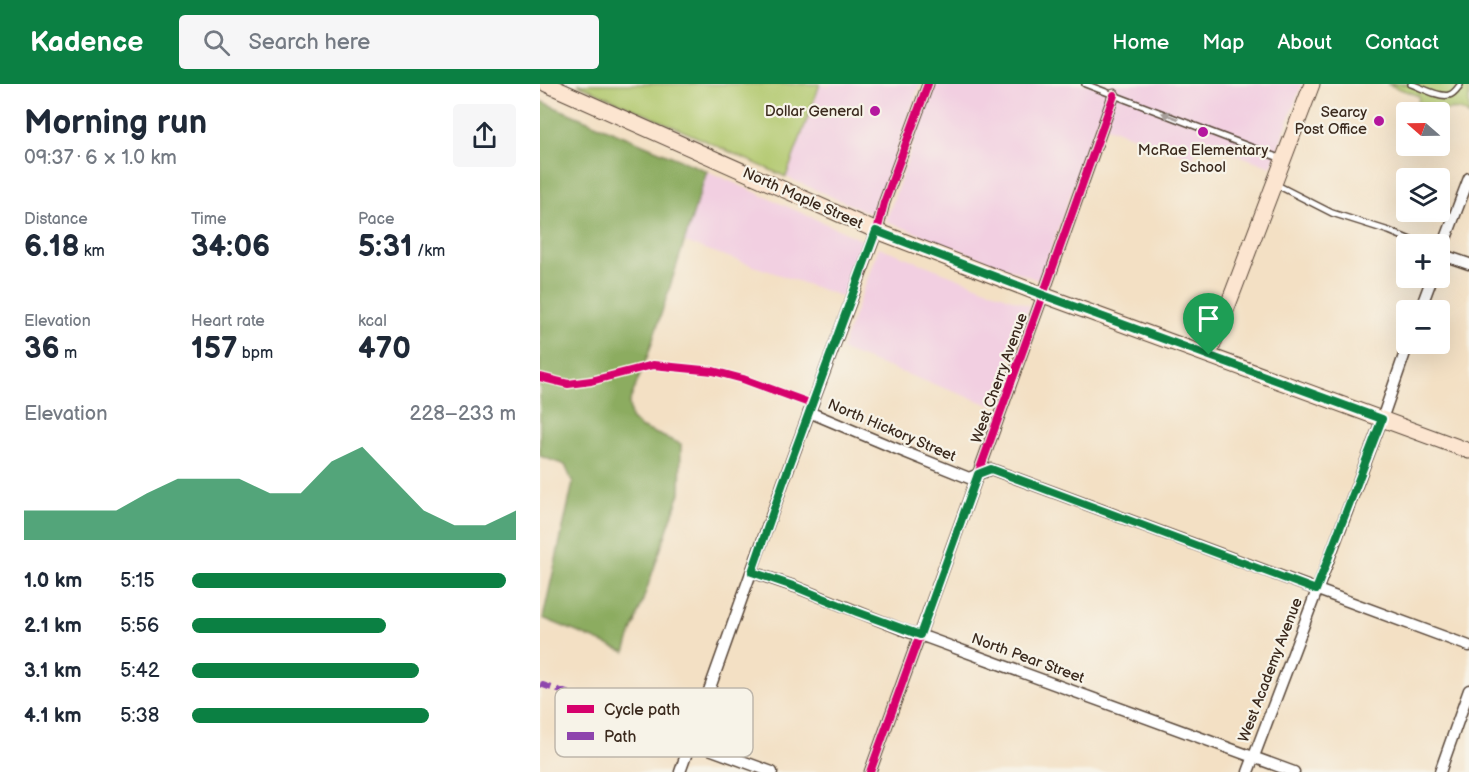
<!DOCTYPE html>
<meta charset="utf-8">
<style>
body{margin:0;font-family:"Balsamiq Sans",sans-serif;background:#f6f6f7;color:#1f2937;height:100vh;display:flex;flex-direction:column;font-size:22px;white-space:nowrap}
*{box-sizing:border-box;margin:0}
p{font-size:20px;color:#747a83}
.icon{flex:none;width:33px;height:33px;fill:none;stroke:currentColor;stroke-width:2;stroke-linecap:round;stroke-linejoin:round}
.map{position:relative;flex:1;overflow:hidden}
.side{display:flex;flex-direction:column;background:#fff;width:540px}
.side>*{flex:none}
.needle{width:39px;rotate:290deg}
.controls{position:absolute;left:856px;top:18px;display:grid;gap:12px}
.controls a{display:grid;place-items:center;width:54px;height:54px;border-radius:6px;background:#fff;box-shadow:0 6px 24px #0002;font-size:30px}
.pin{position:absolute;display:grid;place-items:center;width:51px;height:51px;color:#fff;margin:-62px -26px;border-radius:50% 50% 50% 0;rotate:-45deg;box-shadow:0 0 6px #0007}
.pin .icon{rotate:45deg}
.round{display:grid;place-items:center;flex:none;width:63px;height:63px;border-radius:6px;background:#f6f6f7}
.summary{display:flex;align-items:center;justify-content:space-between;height:102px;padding:0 24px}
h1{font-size:33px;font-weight:800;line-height:45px}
.metrics{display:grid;grid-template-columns:repeat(3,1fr);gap:9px;height:102px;padding:6px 24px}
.metrics div{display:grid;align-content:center}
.metrics b{font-size:30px;font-weight:800}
.metrics small{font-size:16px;font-weight:400}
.metrics p{font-size:16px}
.chart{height:168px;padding:12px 24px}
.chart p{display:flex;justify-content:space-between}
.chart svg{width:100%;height:108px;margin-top:6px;fill:#0b8043;opacity:.7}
ul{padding:0 24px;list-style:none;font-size:20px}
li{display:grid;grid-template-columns:96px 72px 1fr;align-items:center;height:45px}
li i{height:15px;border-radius:8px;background:#0b8043}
header{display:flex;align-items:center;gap:36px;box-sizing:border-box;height:84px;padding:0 30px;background:#0b8043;color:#fff}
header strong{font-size:28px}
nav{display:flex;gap:33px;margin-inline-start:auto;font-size:21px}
.search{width:420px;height:54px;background:#f6f6f7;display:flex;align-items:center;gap:15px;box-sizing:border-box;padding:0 21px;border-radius:6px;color:#747a83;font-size:22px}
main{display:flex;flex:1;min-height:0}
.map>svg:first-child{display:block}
.built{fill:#f2cfe1}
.green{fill:#b1c86d;stroke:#767946;stroke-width:1.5}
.forest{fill:#8cac60;stroke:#646b3f;stroke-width:1.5}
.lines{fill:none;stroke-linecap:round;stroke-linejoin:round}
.lane-casing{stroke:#574537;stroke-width:8}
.street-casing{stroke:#574537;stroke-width:13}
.secondary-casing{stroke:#574537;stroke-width:17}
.lane{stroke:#fff;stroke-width:5}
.street{stroke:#fff;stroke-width:10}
.secondary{stroke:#fce5d0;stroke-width:15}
.quiet{stroke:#8e44ad;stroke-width:6;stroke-dasharray:12 6;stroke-linecap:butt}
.cycleway-casing{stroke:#f7f3e8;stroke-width:11}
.cycleway{stroke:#d6006c;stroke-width:8}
.oneway{fill:#a79f9a}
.route-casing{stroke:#fff;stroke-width:12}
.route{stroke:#0b8043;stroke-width:8}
.poi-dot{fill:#b5179e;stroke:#f7f3e8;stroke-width:2}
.labels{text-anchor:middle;stroke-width:4.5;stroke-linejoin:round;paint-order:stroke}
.poi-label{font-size:15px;fill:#3b2a1e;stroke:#f7f3e8;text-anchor:end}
.street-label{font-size:15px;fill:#3b2a1e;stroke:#f7f3e8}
.key{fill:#f7f3e8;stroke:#bfb7ab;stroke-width:1.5}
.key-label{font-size:16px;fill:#3b2a1e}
</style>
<header>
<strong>Kadence</strong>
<div class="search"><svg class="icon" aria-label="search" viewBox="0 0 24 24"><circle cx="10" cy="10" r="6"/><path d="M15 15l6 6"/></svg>Search here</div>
<nav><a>Home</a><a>Map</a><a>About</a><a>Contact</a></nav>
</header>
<main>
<section class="side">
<div class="summary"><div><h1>Morning run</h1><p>09:37 · 6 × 1.0 km</p></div><a class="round"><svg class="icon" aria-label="share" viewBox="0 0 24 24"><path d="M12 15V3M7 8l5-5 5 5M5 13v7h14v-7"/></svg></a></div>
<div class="metrics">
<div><p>Distance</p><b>6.18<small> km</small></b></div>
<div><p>Time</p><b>34:06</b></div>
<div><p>Pace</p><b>5:31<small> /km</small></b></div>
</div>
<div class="metrics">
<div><p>Elevation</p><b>36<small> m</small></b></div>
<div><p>Heart rate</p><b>157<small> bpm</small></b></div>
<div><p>kcal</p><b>470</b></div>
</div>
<div class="chart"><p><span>Elevation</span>228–233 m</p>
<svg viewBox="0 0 160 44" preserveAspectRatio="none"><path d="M0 44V32L10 32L20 32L30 32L40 25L50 19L60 19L70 19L80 25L90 25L100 12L110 6L120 19L130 32L140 38L150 38L160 32V44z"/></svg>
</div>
<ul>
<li><b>1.0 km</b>5:15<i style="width:97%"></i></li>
<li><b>2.1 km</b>5:56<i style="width:60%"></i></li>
<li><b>3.1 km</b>5:42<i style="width:70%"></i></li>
<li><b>4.1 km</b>5:38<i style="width:73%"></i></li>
</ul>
</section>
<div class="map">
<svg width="929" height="688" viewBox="0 0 929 688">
<rect width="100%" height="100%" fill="#f7f3e8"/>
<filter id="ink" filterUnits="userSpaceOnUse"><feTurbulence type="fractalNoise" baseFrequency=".0167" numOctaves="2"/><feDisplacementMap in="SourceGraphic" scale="12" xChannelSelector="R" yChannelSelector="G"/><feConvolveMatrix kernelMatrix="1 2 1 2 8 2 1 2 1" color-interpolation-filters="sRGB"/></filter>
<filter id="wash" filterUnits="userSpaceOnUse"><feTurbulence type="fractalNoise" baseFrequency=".008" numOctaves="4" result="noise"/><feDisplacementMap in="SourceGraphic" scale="24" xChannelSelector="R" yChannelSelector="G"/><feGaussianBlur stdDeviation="1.35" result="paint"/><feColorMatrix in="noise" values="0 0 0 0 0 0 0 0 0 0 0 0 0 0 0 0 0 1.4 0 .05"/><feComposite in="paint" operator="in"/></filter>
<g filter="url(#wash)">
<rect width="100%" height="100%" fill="#f3e0c4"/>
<g class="built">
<path d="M280,0L288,2L290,0H380L334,131L246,93Z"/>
<path d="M394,0H762L731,83L660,57L653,74L556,39L500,197L346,137Z"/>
<path d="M167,87L327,158L306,214L145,158Z"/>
<path d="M339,163L490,222L453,322L301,266Z"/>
</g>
<g class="green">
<path d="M38,0H280L246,93Z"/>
<path d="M847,0H929V32C923,24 913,25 904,26L900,37V28H893L895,24L878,18L879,12Z"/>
</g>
<path class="forest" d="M0,17L167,87L108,271L89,319L91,334L100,343L141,360L140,409L85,568L3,534L33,399L25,381L0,372Z"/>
</g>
<g filter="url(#ink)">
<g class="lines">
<defs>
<g id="lane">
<path d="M545,0L742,75"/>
<path d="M871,0C880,3 900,14 909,11C914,10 917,5 920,1"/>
<path d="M735,100L792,129L849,147L880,160"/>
</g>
<g id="street">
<path d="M900,170L929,94"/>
<path d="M900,170L929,180"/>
<path d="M880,226L892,194"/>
<path d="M269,328L352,363L429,394L451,385L929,562"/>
<path d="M212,488L256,503L366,547L388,554L754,688"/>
<path d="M150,658L232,688"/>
<path d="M140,688L243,399L337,147L344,119L388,0"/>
<path d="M330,688L503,211L574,11"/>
<path d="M708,688L842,335L868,260"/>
<path d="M900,688L929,606"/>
</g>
<g id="secondary">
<path d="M6,0L337,147L503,211L929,367"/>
<path d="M669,271L772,0"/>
</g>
</defs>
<use href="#lane" class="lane-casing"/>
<use href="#street" class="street-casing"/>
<use href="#secondary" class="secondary-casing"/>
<use href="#lane" class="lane"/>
<use href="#street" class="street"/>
<use href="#secondary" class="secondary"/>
<path class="quiet" d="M0,600L27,609L104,647L130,648L152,654"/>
<defs>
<g id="cycleway">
<path d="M0,293L28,300L51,297L113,281L173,287L203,295L272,320L337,147L344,119L388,0"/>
<path d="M330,688L503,211L574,11"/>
</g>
</defs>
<use href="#cycleway" class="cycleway-casing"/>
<use href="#cycleway" class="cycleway"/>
</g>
<defs><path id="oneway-solid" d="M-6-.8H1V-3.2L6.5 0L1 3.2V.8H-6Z" transform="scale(1.5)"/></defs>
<use class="oneway" href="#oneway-solid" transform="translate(630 32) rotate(-159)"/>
</g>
<g class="lines" filter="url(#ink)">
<defs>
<path id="route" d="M336,147L503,211L842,335L776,506L451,385L438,390L380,551L317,528L256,503L212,488L243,399Z"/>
</defs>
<use href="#route" class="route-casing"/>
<use href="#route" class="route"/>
</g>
<g class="poi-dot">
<circle cx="335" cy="27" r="6"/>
<circle cx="839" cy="37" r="6"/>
<circle cx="663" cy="48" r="6"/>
</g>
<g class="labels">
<g class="poi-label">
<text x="323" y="32">Dollar General</text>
<text x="827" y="33">Searcy<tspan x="827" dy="17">Post Office</tspan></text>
<text x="663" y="71" text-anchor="middle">McRae Elementary<tspan x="663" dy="17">School</tspan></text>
</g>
<g class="street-label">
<text transform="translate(263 114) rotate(24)" y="5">North Maple Street</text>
<text transform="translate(459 294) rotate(-70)" y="5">West Cherry Avenue</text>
<text transform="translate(352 346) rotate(23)" y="5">North Hickory Street</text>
<text transform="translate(488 574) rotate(20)" y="5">North Pear Street</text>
<text transform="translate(730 586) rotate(-69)" y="5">West Academy Avenue</text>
</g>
</g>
<rect x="15" y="604" width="198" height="69" rx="9" class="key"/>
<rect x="27" y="621" width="27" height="8" fill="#d6006c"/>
<rect x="27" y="648" width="27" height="8" fill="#8e44ad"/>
<g class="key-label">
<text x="64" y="631">Cycle path</text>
<text x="64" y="658">Path</text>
</g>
</svg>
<div class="controls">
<a><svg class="needle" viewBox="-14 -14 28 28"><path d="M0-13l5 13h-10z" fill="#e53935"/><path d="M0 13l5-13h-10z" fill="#747a83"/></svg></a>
<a><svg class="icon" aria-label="layers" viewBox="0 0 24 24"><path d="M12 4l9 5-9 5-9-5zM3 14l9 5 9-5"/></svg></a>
<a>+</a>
<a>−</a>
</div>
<div class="pin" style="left:669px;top:271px;background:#1e9e55"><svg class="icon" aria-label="arrive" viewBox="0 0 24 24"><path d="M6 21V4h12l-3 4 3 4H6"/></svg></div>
</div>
</main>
